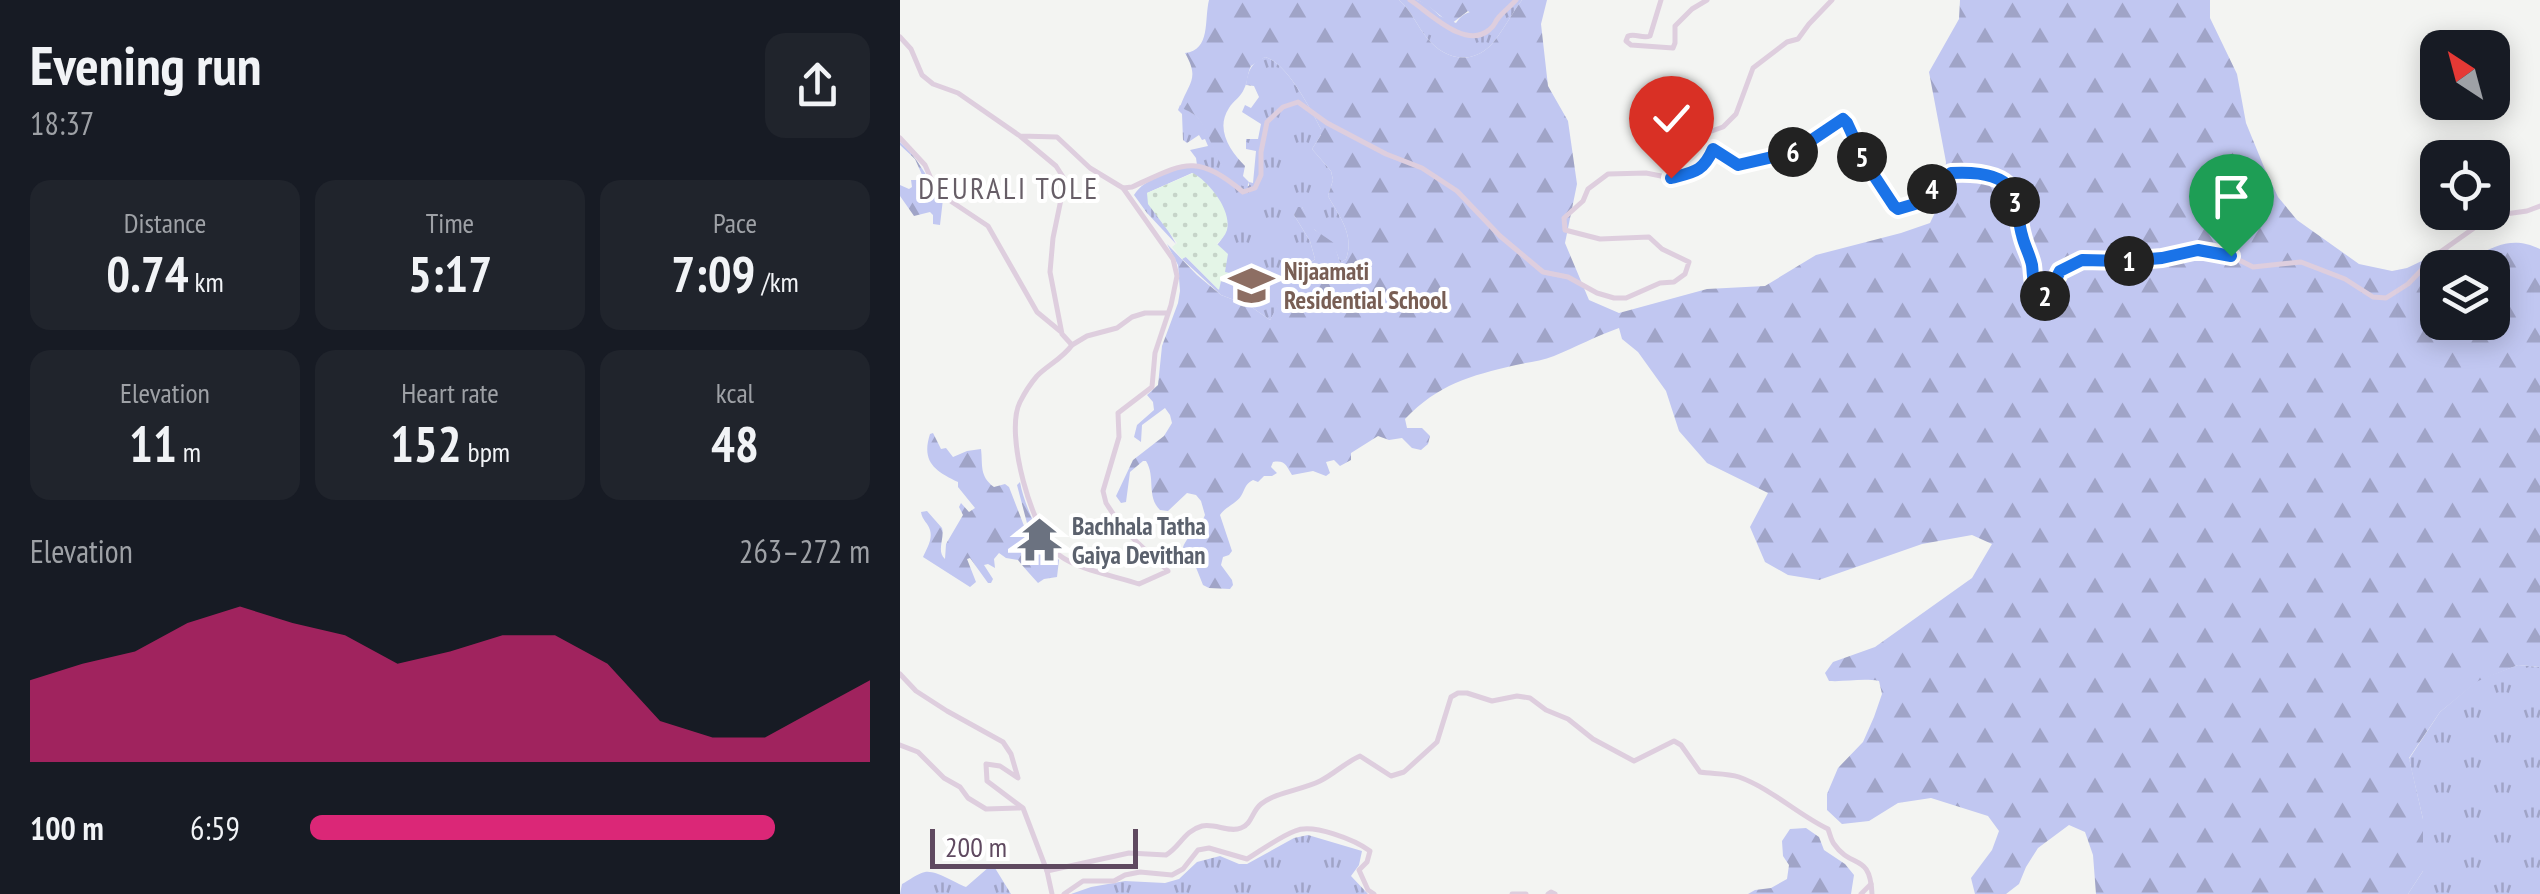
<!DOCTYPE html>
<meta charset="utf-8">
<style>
body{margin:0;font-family:"PT Sans Narrow",sans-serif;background:#20242c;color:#f1f3f6;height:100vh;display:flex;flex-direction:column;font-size:38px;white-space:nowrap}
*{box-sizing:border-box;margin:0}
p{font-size:32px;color:#9ea1a6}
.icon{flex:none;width:55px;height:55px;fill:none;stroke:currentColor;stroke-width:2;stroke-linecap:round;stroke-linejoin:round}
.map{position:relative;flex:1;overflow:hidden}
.sheet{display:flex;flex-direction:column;background:#171b24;width:900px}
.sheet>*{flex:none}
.needle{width:65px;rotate:324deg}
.fabs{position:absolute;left:1520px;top:30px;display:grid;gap:20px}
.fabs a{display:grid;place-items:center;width:90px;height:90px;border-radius:20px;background:#171b24;box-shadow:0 5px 25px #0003;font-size:50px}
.scale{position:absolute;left:30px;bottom:25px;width:208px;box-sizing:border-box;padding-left:10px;border:5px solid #5f4960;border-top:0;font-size:28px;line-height:35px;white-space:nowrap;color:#5f4960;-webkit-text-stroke:8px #fff;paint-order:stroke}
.pin{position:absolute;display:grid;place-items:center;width:85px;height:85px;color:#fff;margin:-102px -42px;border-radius:50% 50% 50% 0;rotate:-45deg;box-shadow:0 0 10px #0007}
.pin .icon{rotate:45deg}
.km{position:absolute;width:50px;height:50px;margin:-25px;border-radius:50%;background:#222;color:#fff;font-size:28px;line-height:50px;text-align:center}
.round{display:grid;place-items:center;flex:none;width:105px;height:105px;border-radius:20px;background:#20242c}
.summary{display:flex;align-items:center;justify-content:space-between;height:170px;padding:0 30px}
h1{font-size:55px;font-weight:700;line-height:75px}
.metrics{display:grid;grid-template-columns:repeat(3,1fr);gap:15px;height:170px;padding:10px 30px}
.metrics div{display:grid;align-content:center;border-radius:20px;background:#20242c;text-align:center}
.metrics b{font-size:50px;font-weight:700}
.metrics small{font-size:28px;font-weight:400}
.metrics p{font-size:28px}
.chart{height:280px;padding:20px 30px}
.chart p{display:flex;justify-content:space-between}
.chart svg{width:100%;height:180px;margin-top:10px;fill:#db2777;opacity:.7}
ul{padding:0 30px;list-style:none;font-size:32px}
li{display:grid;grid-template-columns:160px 120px 1fr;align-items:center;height:75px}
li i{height:25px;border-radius:12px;background:#db2777}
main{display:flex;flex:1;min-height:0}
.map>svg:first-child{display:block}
.grass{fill:url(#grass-tufts)}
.forest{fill:url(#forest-firs);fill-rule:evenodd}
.sand{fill:url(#sand-dots)}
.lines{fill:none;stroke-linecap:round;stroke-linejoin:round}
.minor{stroke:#decede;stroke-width:5}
.route-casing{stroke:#fff;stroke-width:20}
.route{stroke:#1a73e8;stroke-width:12}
.labels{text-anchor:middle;stroke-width:8;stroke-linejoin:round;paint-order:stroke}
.education-label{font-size:25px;font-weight:bold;fill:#785e54;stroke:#fff;text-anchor:start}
.worship-label{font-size:25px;font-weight:bold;fill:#5b616d;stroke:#fff;text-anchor:start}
.quarter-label{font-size:30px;letter-spacing:2.5px;fill:#675e67;stroke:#fff}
</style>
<main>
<section class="sheet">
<div class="summary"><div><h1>Evening run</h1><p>18:37</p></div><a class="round"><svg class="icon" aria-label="share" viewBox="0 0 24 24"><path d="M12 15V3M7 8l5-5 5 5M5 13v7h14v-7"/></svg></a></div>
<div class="metrics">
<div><p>Distance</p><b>0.74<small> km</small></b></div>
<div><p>Time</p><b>5:17</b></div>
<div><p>Pace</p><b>7:09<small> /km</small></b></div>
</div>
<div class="metrics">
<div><p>Elevation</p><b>11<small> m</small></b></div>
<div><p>Heart rate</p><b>152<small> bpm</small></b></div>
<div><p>kcal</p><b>48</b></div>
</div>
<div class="chart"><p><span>Elevation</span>263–272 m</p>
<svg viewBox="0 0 160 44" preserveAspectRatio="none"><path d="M0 44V24L10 20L20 17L30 10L40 6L50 10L60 13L70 20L80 17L90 13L100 13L110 20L120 34L130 38L140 38L150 31L160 24V44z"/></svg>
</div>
<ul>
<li><b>100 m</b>6:59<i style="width:83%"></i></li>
</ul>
</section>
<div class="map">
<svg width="1640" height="894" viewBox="0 0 1640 894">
<defs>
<pattern id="grass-tufts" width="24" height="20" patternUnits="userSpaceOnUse" patternTransform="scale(2.5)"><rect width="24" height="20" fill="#c1c7f1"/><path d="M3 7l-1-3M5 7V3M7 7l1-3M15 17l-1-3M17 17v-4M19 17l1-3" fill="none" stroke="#a0a4c7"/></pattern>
<pattern id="forest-firs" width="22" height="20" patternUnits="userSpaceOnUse" patternTransform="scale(2.5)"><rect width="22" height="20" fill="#c1c7f1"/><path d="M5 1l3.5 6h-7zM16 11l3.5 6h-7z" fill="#a0a4c7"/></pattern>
<pattern id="sand-dots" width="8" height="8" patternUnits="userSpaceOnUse" patternTransform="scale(2.5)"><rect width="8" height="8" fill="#e4f5e7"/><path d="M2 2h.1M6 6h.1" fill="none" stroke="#c6d4c9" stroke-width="1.8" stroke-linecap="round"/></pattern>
</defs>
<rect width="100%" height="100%" fill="#f3f4f2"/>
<g class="grass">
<path d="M499,0H517L527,4L540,16L556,23C565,9 575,11 590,11V0H622C612,13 600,36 590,46C569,66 543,58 527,38C517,26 511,10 499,0Z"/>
<path d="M365,57C387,63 410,108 421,129V135L412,149L431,171L433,180L428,196C439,216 455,235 446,259L440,263C433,239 432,245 415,230C409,224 406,215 402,207L394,215L410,241L415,259L398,272L370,320L350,306L321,295L282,259L285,256L318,289L320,281L361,289L359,279L325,273L317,245C342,216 313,193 292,173L247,193L276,244L247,213L234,195C244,178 278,167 297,165L296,158L290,150L308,146L305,139L302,140L299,135L287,143L283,140L282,114L278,110L280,105C286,110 296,114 300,120C318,145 315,175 349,186V182L353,183L356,151L346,149V139H358L361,124L342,112L345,105L351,108L359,97L354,86L346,85C348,71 351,63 365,57Z"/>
<path d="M1618,665L1640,667V894H1508L1523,871V819L1509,759L1540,712L1578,680Z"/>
<path d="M408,835L462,851L459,865L451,876L468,894H171L191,887L225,881L265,883L279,879L297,862L320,856L339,864H347L394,838Z"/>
<path d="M89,867L95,868L111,894H0L2,884C8,881 18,873 25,872C36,870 55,883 66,887Z"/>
</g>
<g class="forest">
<path d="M309,0H499C511,10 517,26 527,38C543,58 569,66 590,46C600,36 612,13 622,0H647L641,24L648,86L668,121L677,184L665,243L689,300L719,313L807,289L865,286L916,255L1001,233L1030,223L1044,194L1046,162L1029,72L1059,19L1060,0H1310V18L1337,74L1346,123L1364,167L1378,197L1397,220L1459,264L1492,271L1507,268L1547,249L1568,259C1595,247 1611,235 1640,249V667L1618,665L1578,681L1540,712L1509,758L1523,819V871L1508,894H1196L1193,855L1185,832L1169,825L1138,848L1126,867L1119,884L1106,894H1075L1071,878L1092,850L1099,831L1088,816L1031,798L998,803L969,821L942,824L927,810V794L938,768L963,742L974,717L982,694L979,681C962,678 946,682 929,681L925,673L933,662L975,647L1072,578L1092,544L1072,535L1022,544L919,580L888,575L865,562L850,527L868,493L807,463L779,431L766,391L738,352L722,339L719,328C696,336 676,347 654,356C642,361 628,362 616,365C569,376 539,384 505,419L507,428H522L530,436L528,444L521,450L512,448L502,438L489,440L478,436L451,453V460L440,466L434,460L426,462L430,473L426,476L413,471L392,475C386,466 386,460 373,462L371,467L377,473L372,476H364L358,482L353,480C344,485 346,488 341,496C336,504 325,507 320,515L332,551L329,555L323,557L321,565L332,580L333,585L330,589L309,588L303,585L295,565L282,550C286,535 300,529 305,515L301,501L296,495L287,493L268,511L260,510C246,496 256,477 246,461H243L230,472L226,502L221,503L216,496L233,460L264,436L272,423L270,415L265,408L242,425L241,442L234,437L237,425L254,410L253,402L247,395L258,385L262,346L278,303L280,291L278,265L267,244L297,275L321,295L350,306L370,320L392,279L415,259L410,241L394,215L398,207H402L415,230L434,243L440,263L446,259C455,235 439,216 428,196L433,180L431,171L412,149L421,135V129C410,108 387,63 365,57L351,66C347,74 348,82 344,89C341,97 333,101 329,108C315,129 330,151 345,166L343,176L349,182L347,187C320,182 314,141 300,121C296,114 288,111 280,107C289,82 300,79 285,53C311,50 304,20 309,0ZM1538,268H1592V322H1538Z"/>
<path d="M517,0H590V11L584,21L579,20L568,11L551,24L527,5Z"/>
<path d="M0,142C19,158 27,180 43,199L40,225L33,224V215L30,212L14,216L0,196V185L9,189L12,187L11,180H20L23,177L15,159L0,145Z"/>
<path d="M33,433L41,449L46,448L53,457L67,451L81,449C83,465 79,476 94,487L105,484L109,487L126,531L128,527L117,485L120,482C124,506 142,543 159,560L157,577L144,579L138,583C131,575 124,568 118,560L106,558L99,553L94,559L95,568L88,564L84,565L93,579L91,583H88L70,558L67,559L76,582L70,587L23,557C26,550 33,540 30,530C28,523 22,520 21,512L27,511L42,528C45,538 36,551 45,559L46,544L63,515L59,507L61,503L69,512L75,508L58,487V482C35,471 21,462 30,434Z"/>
<path d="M906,828L919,837L924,850L945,864L954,875L951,894H848L855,890L871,888L887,879L889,865L883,856L882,841L890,829Z"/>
</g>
<path class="sand" d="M293,173C309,182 332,210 327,230C325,236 321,240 317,244L328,254L325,272L359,279L361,271H365L362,289L321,281L319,290L286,257L282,259L272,247L277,243L248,204L247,193Z"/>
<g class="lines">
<g class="minor">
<path d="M510,0C529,12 565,50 589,30C596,25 593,24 599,17C604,11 611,6 616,0"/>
<path d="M761,0L750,36C742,39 736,33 728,36L726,41L731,45L773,48L775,43V26L792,9L807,0"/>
<path d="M0,37L11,49L22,75L33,84L58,93L120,136L156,166L165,180L153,238L150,272L162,334L172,345C163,358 148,365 137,376C131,383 124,394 120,402C104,433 132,532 159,555C178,570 216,576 239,584L268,571L223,529L206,503L203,491L219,437L218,413L252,387L255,353L271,305L277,276L273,259L223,188L190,168L157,137L120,136"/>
<path d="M0,138L25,165L36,190L43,196L88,226L137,312L160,331"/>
<path d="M813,149L838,165H843L893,152L943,119L947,123L965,162L994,206L998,209L1015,204L1051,173C1069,172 1099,172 1111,189C1118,201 1118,222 1122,235C1124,245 1130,255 1132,265C1134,281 1131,291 1147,297L1160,271L1182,260L1196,258L1226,261L1261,258L1298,250L1331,256L1353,267L1401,262L1445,279L1473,297L1486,298L1508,284L1536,255L1591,216L1627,211L1640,206"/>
<path d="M223,188L232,187C283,164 295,152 343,192L355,188L361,175V152L367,122L383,107L398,102L427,123L486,154L522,168L557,191L600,236L643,272L668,277L697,293L714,298H726L760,283L774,282L785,274L789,262L762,249L749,237L700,239L665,230L664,218L683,201L688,189L708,174L746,173L771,178L797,171L806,165L813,149L806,146L804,141L806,133L823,127L836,114L853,68L887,42L898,39L909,24L932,0"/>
<path d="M172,345L187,336L217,328L232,317L245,313H266"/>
<path d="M0,674L16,691L47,711L103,742L111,754L118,778L100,766L86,764L87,781L123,808L147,871L229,853L266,855C280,847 284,831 302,826C315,823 329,833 341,828C352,824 352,811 361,804C376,792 402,790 420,781C434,774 446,762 460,756L491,776L504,772L537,742L551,697L558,693H567L592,701L617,696L630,698L646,710L668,719L693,739L734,761L774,741L781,745L800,772C812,774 827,773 839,777C872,789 897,814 928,829C930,834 931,840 934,844C952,870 970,852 972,894"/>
<path d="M0,745L18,752L44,778L60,787L68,798L86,809L120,808"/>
<path d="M147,871L152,894"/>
<path d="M164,894L183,881H214L225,875L240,872L272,875L283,869L298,850L309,848L347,859C362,850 379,837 395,831C413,823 455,840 470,851L467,862L459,870L468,890L474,894"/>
<path d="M612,894H626"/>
<path d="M648,894L651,892L655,894"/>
<path d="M961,894L971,884"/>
</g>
</g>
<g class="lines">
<defs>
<path id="route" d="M771,178C794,172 803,172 813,149L838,165L894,152L943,119L947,123L965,162L994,206L998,209L1015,204L1051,173C1069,172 1099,172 1111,189C1118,200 1118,222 1122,235C1124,245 1130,255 1132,265C1134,281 1131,291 1147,297L1160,271L1182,260L1226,261L1262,258L1298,250L1331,256"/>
</defs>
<use href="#route" class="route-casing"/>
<use href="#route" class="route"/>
</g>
<defs>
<symbol id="school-bare" viewBox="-9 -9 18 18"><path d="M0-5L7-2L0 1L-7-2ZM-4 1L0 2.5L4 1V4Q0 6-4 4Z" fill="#8d6e63" stroke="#fff" stroke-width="2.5" paint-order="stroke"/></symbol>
<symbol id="temple-bare" viewBox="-9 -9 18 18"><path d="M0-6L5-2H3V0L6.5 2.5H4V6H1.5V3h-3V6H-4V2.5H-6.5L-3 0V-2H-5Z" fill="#6b7280" stroke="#fff" stroke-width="2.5" paint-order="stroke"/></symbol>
</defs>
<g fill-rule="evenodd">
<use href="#school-bare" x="320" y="254" width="63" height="63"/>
<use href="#temple-bare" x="108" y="508" width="63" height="63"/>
</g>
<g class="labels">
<g class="education-label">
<text x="384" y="280">Nijaamati<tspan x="384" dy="29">Residential School</tspan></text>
</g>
<g class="worship-label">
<text x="172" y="535">Bachhala Tatha<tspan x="172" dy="29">Gaiya Devithan</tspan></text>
</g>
<g class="quarter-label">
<text x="109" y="199">DEURALI TOLE</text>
</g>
</g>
</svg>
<div class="fabs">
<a><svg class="needle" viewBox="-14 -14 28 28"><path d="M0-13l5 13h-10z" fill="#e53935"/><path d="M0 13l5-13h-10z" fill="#9ea1a6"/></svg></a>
<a><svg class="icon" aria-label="locate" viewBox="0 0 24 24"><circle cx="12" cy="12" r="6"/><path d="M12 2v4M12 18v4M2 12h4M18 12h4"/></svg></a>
<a><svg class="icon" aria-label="layers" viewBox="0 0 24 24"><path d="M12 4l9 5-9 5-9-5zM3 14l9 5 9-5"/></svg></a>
</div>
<div class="scale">200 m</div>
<div class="pin" style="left:1331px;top:256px;background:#1e9e55"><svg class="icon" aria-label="arrive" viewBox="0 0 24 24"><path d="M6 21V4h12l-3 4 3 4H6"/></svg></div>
<div class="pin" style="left:771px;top:178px;background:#d93025"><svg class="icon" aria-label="check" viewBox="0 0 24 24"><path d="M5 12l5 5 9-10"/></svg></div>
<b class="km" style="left:1229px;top:261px">1</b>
<b class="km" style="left:1145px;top:296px">2</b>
<b class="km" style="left:1115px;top:202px">3</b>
<b class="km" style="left:1032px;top:189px">4</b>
<b class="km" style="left:962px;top:157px">5</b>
<b class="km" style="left:893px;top:152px">6</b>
</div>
</main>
